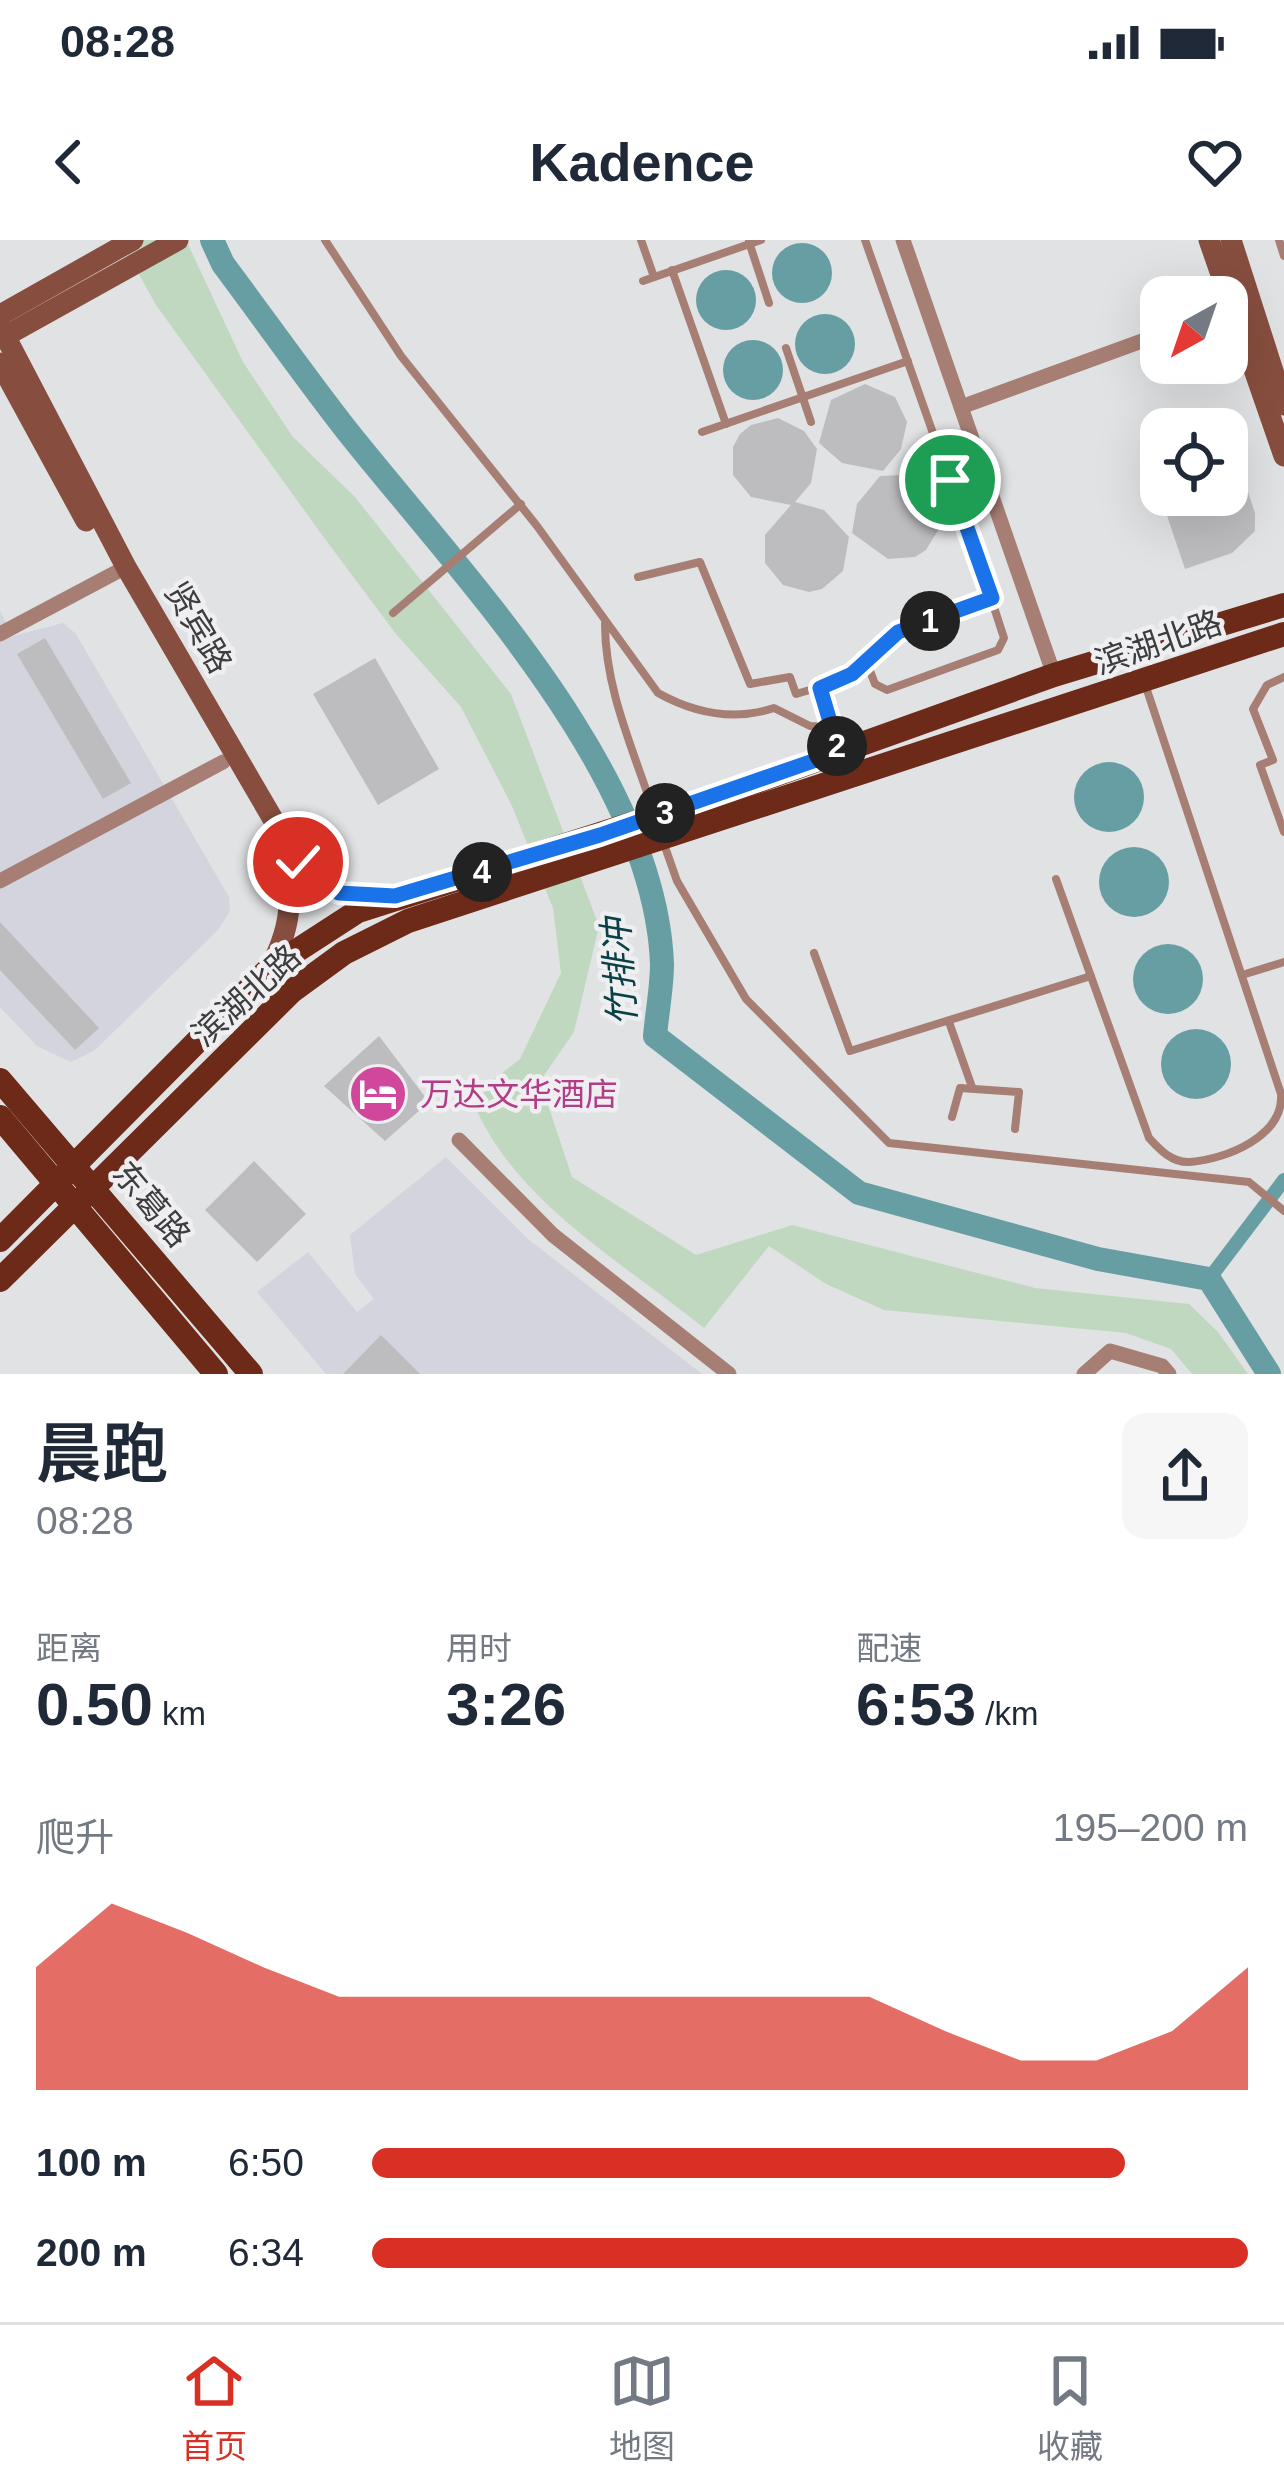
<!DOCTYPE html>
<html lang="zh">
<meta charset="utf-8">
<style>
body{margin:0;font-family:Helvetica,"Noto Sans SC",sans-serif;background:#f6f6f7;color:#1f2937;height:100vh;display:flex;flex-direction:column;font-size:45px;white-space:nowrap}
*{box-sizing:border-box;margin:0}
p{font-size:39px;color:#747a83}
.icon{flex:none;width:66px;height:66px;fill:none;stroke:currentColor;stroke-width:2;stroke-linecap:round;stroke-linejoin:round}
.map{position:relative;height:1134px;overflow:hidden}
.panel{display:flex;flex-direction:column;background:#fff;flex:1}
.panel>*{flex:none}
.needle{width:78px;rotate:220deg}
.buttons{position:absolute;left:1140px;top:36px;display:grid;gap:24px}
.buttons a{display:grid;place-items:center;width:108px;height:108px;border-radius:24px;background:#fff;box-shadow:0 12px 48px #0002;font-size:60px}
.pin{position:absolute;display:grid;place-items:center;width:102px;height:102px;color:#fff;margin:-51px;border:6px solid #fff;border-radius:50%;box-shadow:0 3px 12px #0007}
.km{position:absolute;width:60px;height:60px;margin:-30px;border-radius:50%;background:#222;color:#fff;font-size:33px;line-height:60px;text-align:center}
.round{display:grid;place-items:center;flex:none;width:126px;height:126px;border-radius:24px;background:#f6f6f7}
.overview{display:flex;align-items:center;justify-content:space-between;height:204px;padding:0 36px}
h1{font-size:66px;font-weight:600;line-height:90px}
.stats{display:grid;grid-template-columns:repeat(3,1fr);gap:18px;height:204px;padding:12px 36px}
.stats div{display:grid;align-content:center}
.stats b{font-size:60px;font-weight:600}
.stats small{font-size:33px;font-weight:400}
.stats p{font-size:33px}
.chart{height:336px;padding:24px 36px}
.chart p{display:flex;justify-content:space-between}
.chart svg{width:100%;height:216px;margin-top:12px;fill:#d93025;opacity:.7}
ul{padding:0 36px;list-style:none;font-size:39px}
li{display:grid;grid-template-columns:192px 144px 1fr;align-items:center;height:90px}
li i{height:30px;border-radius:15px;background:#d93025}
.status{display:flex;justify-content:space-between;align-items:center;height:84px;padding:0 60px;background:#fff;direction:ltr}
.status svg{height:33px;fill:currentColor}
header{display:flex;justify-content:space-between;align-items:center;height:156px;padding:0 36px;background:#fff;font-size:54px;font-weight:600}
.tab-bar{display:flex;justify-content:space-around;align-items:center;height:168px;border-top:3px solid #e0e1e3;background:#fff;font-size:33px;color:#747a83}
.tab-bar a{display:grid;justify-items:center;gap:6px}
.tab-bar .selected{color:#d93025}
.map>svg:first-child{display:block}
.built{fill:#d3d4de}
.green{fill:#c0d8c0}
.water{fill:#669ea3}
.lines{fill:none;stroke-linecap:round;stroke-linejoin:round}
.canal{stroke:#669ea3;stroke-width:14}
.river{stroke:#669ea3;stroke-width:24}
.building{fill:#bdbdc0}
.lane{stroke:#a77e73;stroke-width:8}
.street{stroke:#a77e73;stroke-width:15}
.secondary{stroke:#874e3f;stroke-width:21}
.primary{stroke:#6e2a18;stroke-width:24}
.route-casing{stroke:#fff;stroke-width:24}
.route{stroke:#1a73e8;stroke-width:15}
.labels{text-anchor:middle;stroke-width:9;stroke-linejoin:round;paint-order:stroke}
.street-label{font-size:33px;fill:#3d3d3e;stroke:#efeff2}
.hotel-label{font-size:33px;fill:#b23c85;stroke:#efeff2;text-anchor:start}
.water-label{font-size:36px;font-style:italic;fill:#0a4146;stroke:#efeff2}
</style>
<div class="status"><b>08:28</b><svg viewBox="0 0 49 12"><path d="M0 12V9h3v3zM5 12V6h3v6zM10 12V3h3v9zM15 12V0h3v12zM26 1h20v11H26zM47 4h2v5h-2z"/></svg></div>
<header><svg class="icon" aria-label="back" viewBox="0 0 24 24"><path d="M15 5l-7 7 7 7"/></svg>Kadence<svg class="icon" aria-label="heart" viewBox="0 0 24 24"><path d="M12 20l-8-8c-3-5 5-10 8-4 3-6 11-1 8 4z"/></svg></header>
<div class="map">
<svg width="1284" height="1134" viewBox="0 0 1284 1134">
<rect width="100%" height="100%" fill="#e1e2e4"/>
<g class="built">
<path d="M0,371L13,396L63,383L76,394L229,657L230,671L218,690L95,810L71,822L37,806L0,767Z"/>
<path d="M446,917L528,999L702,1134H326L257,1052L308,1012L357,1072L374,1059L355,1034L350,995Z"/>
</g>
<path class="green" d="M120,0H186L243,122L293,197L355,257L511,454L599,686L574,792L540,841L572,937L696,1015L792,985L1035,1048L1189,1064L1218,1092L1248,1134H1192L1171,1109L1126,1093L884,1070L826,1044L769,1006L704,1088C620,1020 511,960 471,857L520,819L561,733L553,668L512,566L461,467L396,394L325,299L156,65Z"/>
<g class="water">
<circle cx="802" cy="33" r="30"/>
<circle cx="726" cy="60" r="30"/>
<circle cx="825" cy="104" r="30"/>
<circle cx="753" cy="130" r="30"/>
<circle cx="1109" cy="557" r="35"/>
<circle cx="1134" cy="642" r="35"/>
<circle cx="1168" cy="739" r="35"/>
<circle cx="1196" cy="824" r="35"/>
</g>
<g class="lines">
<path class="canal" d="M1209,1039L1284,940"/>
<path class="river" d="M212,0L223,24C265,80 305,137 348,192C461,334 655,533 662,724C662,747 657,773 655,796L859,953L1098,1019L1209,1039L1269,1134"/>
</g>
<g class="building">
<path d="M865,144L895,157L907,182L901,209L883,231L842,223L819,203L831,160Z"/>
<path d="M778,178L804,191L817,209L811,243L795,262L824,270L849,297L843,331L822,349L809,352L783,345L765,323V295L791,265L751,257L733,235V207L740,194L751,185Z"/>
<path d="M1229,194L1255,273V291L1232,313L1185,329L1160,255H1227Z"/>
<path d="M902,235L928,247L936,259L940,287L926,310L915,317L888,319L852,293L857,264L880,236Z"/>
<path d="M45,398L131,543L103,559L17,414Z"/>
<path d="M375,418L439,529L378,565L313,454Z"/>
<path d="M0,682L99,788L75,810L0,730Z"/>
<path d="M379,796L429,862L385,901L324,846Z"/>
<path d="M254,921L306,974L257,1022L205,970Z"/>
<path d="M381,1095L420,1134H343Z"/>
</g>
<g class="lines">
<g class="lane">
<path d="M325,0L401,116L537,286L658,453C694,473 734,481 774,468L810,486L832,487"/>
<path d="M641,0L654,37"/>
<path d="M1279,0L1284,16"/>
<path d="M749,2L769,63"/>
<path d="M672,30L726,184"/>
<path d="M643,41L761,0"/>
<path d="M786,108L811,182"/>
<path d="M702,192L908,121"/>
<path d="M638,337L700,322L750,444L790,437L796,454L820,447"/>
<path d="M393,373L521,264"/>
<path d="M605,384C605,450 634,511 654,573"/>
<path d="M867,423L875,444L887,450L998,410L1004,398L991,358"/>
<path d="M1284,437L1267,445L1253,469L1273,520L1260,525L1284,592"/>
<path d="M839,510L820,447L852,434L898,392L991,358L865,0"/>
<path d="M664,604L677,641L746,759L889,903L1249,942L1284,971"/>
<path d="M1056,639L1149,898C1160,910 1172,923 1190,922C1227,919 1284,896 1281,854L1145,444"/>
<path d="M814,713L850,811L1091,736"/>
<path d="M1242,735L1284,722"/>
<path d="M949,782L972,847"/>
<path d="M952,877L960,848L1019,852L1015,889"/>
</g>
<g class="street">
<path d="M903,0L1054,435"/>
<path d="M961,167L1161,94"/>
<path d="M0,394L126,327"/>
<path d="M0,641L223,522"/>
<path d="M459,900L553,995L729,1134"/>
<path d="M1084,1134L1110,1111L1162,1126L1169,1134"/>
</g>
<g class="secondary">
<path d="M1209,0L1284,216"/>
<path d="M1231,0L1284,165"/>
<path d="M0,75L133,0"/>
<path d="M0,86L126,327L298,622C325,651 350,659 388,657"/>
<path d="M0,99L178,0"/>
<path d="M0,123L86,281"/>
<path d="M270,728C293,683 297,649 271,604"/>
</g>
<g class="primary">
<path d="M0,840L251,1134"/>
<path d="M0,877L216,1134"/>
<path d="M0,1000L270,728L358,671L694,564L1054,435L1284,365"/>
<path d="M0,1040L292,751L344,713L408,681L1284,394"/>
</g>
</g>
<g class="lines">
<defs>
<path id="route" d="M298,622L316,642L339,653L395,656L600,595L839,512L820,448L852,434L898,392L992,358L950,240"/>
</defs>
<use href="#route" class="route-casing"/>
<use href="#route" class="route"/>
</g>
<defs>
<symbol id="hotel-disc" viewBox="-11 -11 22 22"><circle r="9.5" fill="#d1479c" stroke="#efeff2"/><path d="M-6-4.5h1.5V1H6V5H4.5V3h-9V5H-6ZM-4 0a1.8 1.8 0 1 1 3.6 0ZM.5 0V-2.5h3Q6-2.5 6 0Z" fill="#fff"/></symbol>
</defs>
<g fill-rule="evenodd">
<use href="#hotel-disc" x="345" y="821" width="66" height="66"/>
</g>
<g class="labels">
<g class="street-label">
<text transform="translate(199 387) rotate(60)" y="12">贤宾路</text>
<text transform="translate(1158 402) rotate(-19)" y="12">滨湖北路</text>
<text transform="translate(246 755) rotate(-42)" y="12">滨湖北路</text>
<text transform="translate(152 964) rotate(50)" y="12">东葛路</text>
</g>
<g class="hotel-label">
<text x="420" y="866">万达文华酒店</text>
</g>
<g class="water-label">
<text transform="translate(619 732) rotate(-94)" y="13">竹排冲</text>
</g>
</g>
</svg>
<div class="buttons">
<a><svg class="needle" viewBox="-14 -14 28 28"><path d="M0-13l5 13h-10z" fill="#e53935"/><path d="M0 13l5-13h-10z" fill="#747a83"/></svg></a>
<a><svg class="icon" aria-label="locate" viewBox="0 0 24 24"><circle cx="12" cy="12" r="6"/><path d="M12 2v4M12 18v4M2 12h4M18 12h4"/></svg></a>
</div>
<div class="pin" style="left:950px;top:240px;background:#1e9e55"><svg class="icon" aria-label="arrive" viewBox="0 0 24 24"><path d="M6 21V4h12l-3 4 3 4H6"/></svg></div>
<div class="pin" style="left:298px;top:622px;background:#d93025"><svg class="icon" aria-label="check" viewBox="0 0 24 24"><path d="M5 12l5 5 9-10"/></svg></div>
<b class="km" style="left:930px;top:381px">1</b>
<b class="km" style="left:837px;top:506px">2</b>
<b class="km" style="left:665px;top:573px">3</b>
<b class="km" style="left:482px;top:632px">4</b>
</div>
<section class="panel">
<div class="overview"><div><h1>晨跑</h1><p>08:28</p></div><a class="round"><svg class="icon" aria-label="share" viewBox="0 0 24 24"><path d="M12 15V3M7 8l5-5 5 5M5 13v7h14v-7"/></svg></a></div>
<div class="stats">
<div><p>距离</p><b>0.50<small> km</small></b></div>
<div><p>用时</p><b>3:26</b></div>
<div><p>配速</p><b>6:53<small> /km</small></b></div>
</div>
<div class="chart"><p><span>爬升</span>195–200 m</p>
<svg viewBox="0 0 160 44" preserveAspectRatio="none"><path d="M0 44V19L10 6L20 12L30 19L40 25L50 25L60 25L70 25L80 25L90 25L100 25L110 25L120 32L130 38L140 38L150 32L160 19V44z"/></svg>
</div>
<ul>
<li><b>100 m</b>6:50<i style="width:86%"></i></li>
<li><b>200 m</b>6:34<i style="width:100%"></i></li>
</ul>
</section>
<nav class="tab-bar">
<a class="selected"><svg class="icon" aria-label="home" viewBox="0 0 24 24"><path d="M3 11l9-7 9 7M6 9v11h12V9"/></svg>首页</a>
<a><svg class="icon" aria-label="map" viewBox="0 0 24 24"><path d="M3 6l6-2 6 2 6-2v14l-6 2-6-2-6 2zM9 4v14M15 6v14"/></svg>地图</a>
<a><svg class="icon" aria-label="saved" viewBox="0 0 24 24"><path d="M7 4h10v16l-5-4-5 4z"/></svg>收藏</a>
</nav>
